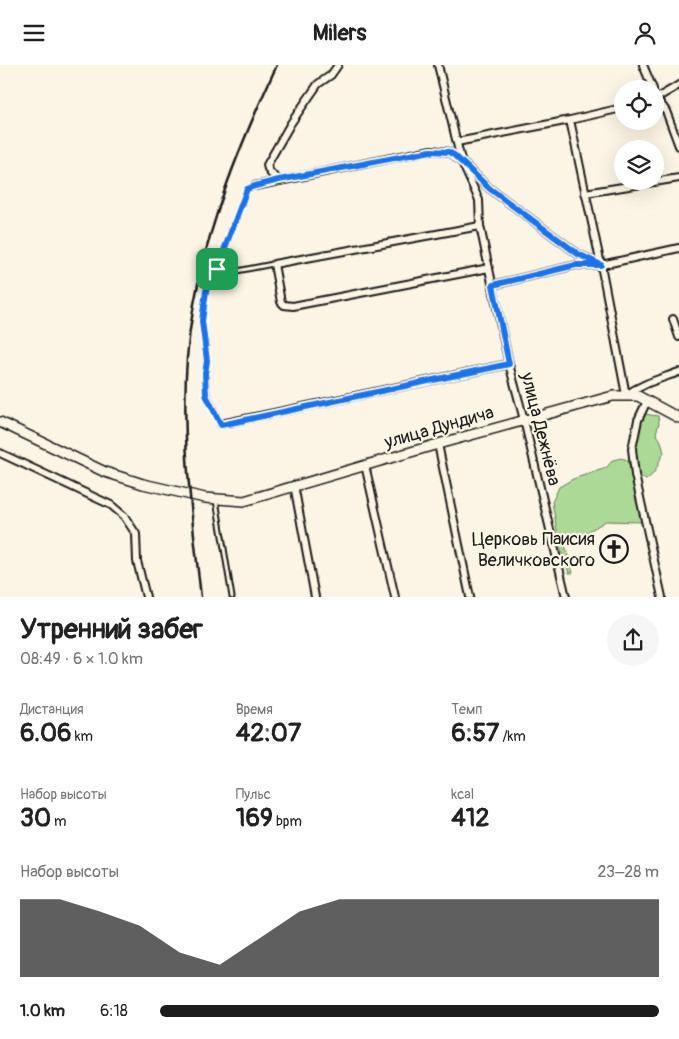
<!DOCTYPE html>
<html lang="ru">
<meta charset="utf-8">
<style>
body{margin:0;font-family:Pangolin,sans-serif;background:#f6f6f6;color:#222;height:100vh;display:flex;flex-direction:column;font-size:19px;white-space:nowrap}
*{box-sizing:border-box;margin:0}
p{font-size:16px;color:#767676}
.icon{flex:none;width:28px;height:28px;fill:none;stroke:currentColor;stroke-width:2;stroke-linecap:round;stroke-linejoin:round}
.map{position:relative;height:532px;overflow:hidden}
.drawer{display:flex;flex-direction:column;background:#fff;flex:1}
.drawer>*{flex:none}
.controls{position:absolute;left:614px;top:15px;display:grid;gap:10px}
.controls a{display:grid;place-items:center;width:50px;height:50px;border-radius:50%;background:#fff;box-shadow:0 5px 20px #0002;font-size:25px}
.pin{position:absolute;display:grid;place-items:center;width:42px;height:42px;color:#fff;margin:-21px;border-radius:10px;box-shadow:0 2px 8px #0006}
.round{display:grid;place-items:center;flex:none;width:52px;height:52px;border-radius:26px;background:#f6f6f6}
.overview{display:flex;align-items:center;justify-content:space-between;height:85px;padding:0 20px}
h1{font-size:28px;font-weight:700;line-height:38px}
.stats{display:grid;grid-template-columns:repeat(3,1fr);gap:8px;height:85px;padding:5px 20px}
.stats div{display:grid;align-content:center}
.stats b{font-size:25px;font-weight:700}
.stats small{font-size:14px;font-weight:400}
.stats p{font-size:14px}
.chart{height:140px;padding:10px 20px}
.chart p{display:flex;justify-content:space-between}
.chart svg{width:100%;height:90px;margin-top:5px;fill:#1c1c1c;opacity:.7}
ul{padding:0 20px;list-style:none;font-size:16px}
li{display:grid;grid-template-columns:80px 60px 1fr;align-items:center;height:38px}
li i{height:12px;border-radius:6px;background:#1c1c1c}
header{display:flex;justify-content:space-between;align-items:center;height:65px;padding:0 20px;background:#fff;font-size:22px;font-weight:700}
.map>svg:first-child{display:block}
.green{fill:#add997;stroke:#647a5a}
.lines{fill:none;stroke-linecap:round;stroke-linejoin:round}
.lane-casing{stroke:#1c1c1c;stroke-width:7}
.street-casing{stroke:#1c1c1c;stroke-width:10}
.secondary-casing{stroke:#1c1c1c;stroke-width:12}
.lane{stroke:#fcf5e5;stroke-width:3}
.street{stroke:#fcf5e5;stroke-width:6}
.secondary{stroke:#fcf5e5;stroke-width:9}
.rail{stroke:#1c1c1c;stroke-width:2.5}
.route-casing{stroke:#fff;stroke-width:10}
.route{stroke:#1a73e8;stroke-width:6}
.labels{text-anchor:middle;stroke-width:4.5;stroke-linejoin:round;paint-order:stroke}
.street-label{font-size:18px;fill:#1c1c1c;stroke:#fcf5e5}
.poi-label{font-size:18px;fill:#1c1c1c;stroke:#fcf5e5;text-anchor:end}
</style>
<header><svg class="icon" aria-label="menu" viewBox="0 0 24 24"><path d="M4 6h16M4 12h16M4 18h16"/></svg>Milers<svg class="icon" aria-label="person" viewBox="0 0 24 24"><circle cx="12" cy="8" r="4"/><path d="M4 21q1-7 8-7t8 7"/></svg></header>
<div class="map">
<svg width="679" height="532" viewBox="0 0 679 532">
<rect width="100%" height="100%" fill="#fcf5e5"/>
<filter id="ink" filterUnits="userSpaceOnUse"><feTurbulence type="fractalNoise" baseFrequency=".02" numOctaves="2"/><feDisplacementMap in="SourceGraphic" scale="10" xChannelSelector="R" yChannelSelector="G"/><feConvolveMatrix kernelMatrix="1 2 1 2 8 2 1 2 1" color-interpolation-filters="sRGB"/></filter>
<g filter="url(#ink)">
<g class="green">
<path d="M644,349L658,351L659,358L656,368L661,376L664,388C656,399 659,406 646,415L637,410C635,390 633,366 644,349Z"/>
<path d="M621,393L628,395L642,457L606,456L565,480L573,508H569L560,482L552,437L559,422L573,414L606,403L613,395Z"/>
</g>
<g class="lines">
<defs>
<g id="lane">
<path d="M237,206L273,199"/>
<path d="M221,359L207,330L205,308L207,296L202,256L206,226L217,204L247,124L254,121"/>
<path d="M216,435L232,532"/>
</g>
<g id="street">
<path d="M438,0L461,95L479,135L480,161L509,299L524,355L566,532"/>
<path d="M643,0L653,24"/>
<path d="M655,31L666,46L679,81"/>
<path d="M655,34L679,20"/>
<path d="M570,55L601,200L626,330C643,318 660,314 679,307"/>
<path d="M457,77L570,55L622,43"/>
<path d="M279,115C273,111 268,107 267,100L291,58L318,19L331,10L338,0"/>
<path d="M255,121L431,85L449,87L454,90L489,123L578,189L601,200"/>
<path d="M585,128L679,113"/>
<path d="M480,161L274,199L281,237L284,240L293,241L489,203"/>
<path d="M493,220L576,200H601L679,183"/>
<path d="M673,254L679,272"/>
<path d="M647,336L638,355L632,384L635,410L662,532"/>
<path d="M221,359L509,299"/>
<path d="M438,379L470,532"/>
<path d="M0,388L111,440L124,451L136,469L137,496L146,532"/>
<path d="M365,400L395,532"/>
<path d="M294,420L315,532"/>
</g>
<path id="secondary" d="M0,357L105,407L143,419L205,433L244,436L438,379L613,331H638L679,353"/>
</defs>
<use href="#lane" class="lane-casing"/>
<use href="#street" class="street-casing"/>
<use href="#secondary" class="secondary-casing"/>
<use href="#lane" class="lane"/>
<use href="#street" class="street"/>
<use href="#secondary" class="secondary"/>
<path class="rail" d="M201,532C192,453 181,372 187,293C195,190 234,92 277,0"/>
</g>
</g>
<g class="lines" filter="url(#ink)">
<defs>
<path id="route" d="M431,86L449,87L454,90L489,123L578,189L601,200H576L493,220L509,299L221,360L206,330L205,308L207,296L202,256L206,226L217,204L247,124L255,121L279,115Z"/>
</defs>
<use href="#route" class="route-casing"/>
<use href="#route" class="route"/>
</g>
<defs>
<symbol id="church-ring" viewBox="-11 -11 22 22"><circle r="9.5" fill="#fcf5e5" stroke="#1c1c1c" stroke-width="1.5"/><path d="M-1.2-6h2.4v3.5h3.3v2.4h-3.3V6h-2.4V-.1h-3.3v-2.4h3.3Z" fill="#1c1c1c"/></symbol>
</defs>
<g fill-rule="evenodd">
<use href="#church-ring" x="598" y="468" width="32" height="32"/>
</g>
<g class="labels">
<g class="street-label">
<text transform="translate(439 362) rotate(-16)" y="6">улица Дундича</text>
<text transform="translate(541 364) rotate(76)" y="6">улица Дежнёва</text>
</g>
<g class="poi-label">
<text x="595" y="480">Церковь Паисия<tspan x="595" dy="21">Величковского</tspan></text>
</g>
</g>
</svg>
<div class="controls">
<a><svg class="icon" aria-label="locate" viewBox="0 0 24 24"><circle cx="12" cy="12" r="6"/><path d="M12 2v4M12 18v4M2 12h4M18 12h4"/></svg></a>
<a><svg class="icon" aria-label="layers" viewBox="0 0 24 24"><path d="M12 4l9 5-9 5-9-5zM3 14l9 5 9-5"/></svg></a>
</div>
<div class="pin" style="left:217px;top:204px;background:#1e9e55"><svg class="icon" aria-label="arrive" viewBox="0 0 24 24"><path d="M6 21V4h12l-3 4 3 4H6"/></svg></div>
</div>
<section class="drawer">
<div class="overview"><div><h1>Утренний забег</h1><p>08:49 · 6 × 1.0 km</p></div><a class="round"><svg class="icon" aria-label="share" viewBox="0 0 24 24"><path d="M12 15V3M7 8l5-5 5 5M5 13v7h14v-7"/></svg></a></div>
<div class="stats">
<div><p>Дистанция</p><b>6.06<small> km</small></b></div>
<div><p>Время</p><b>42:07</b></div>
<div><p>Темп</p><b>6:57<small> /km</small></b></div>
</div>
<div class="stats">
<div><p>Набор высоты</p><b>30<small> m</small></b></div>
<div><p>Пульс</p><b>169<small> bpm</small></b></div>
<div><p>kcal</p><b>412</b></div>
</div>
<div class="chart"><p><span>Набор высоты</span>23–28 m</p>
<svg viewBox="0 0 160 44" preserveAspectRatio="none"><path d="M0 44V6L10 6L20 12L30 19L40 32L50 38L60 25L70 12L80 6L90 6L100 6L110 6L120 6L130 6L140 6L150 6L160 6V44z"/></svg>
</div>
<ul>
<li><b>1.0 km</b>6:18<i style="width:100%"></i></li>
</ul>
</section>
